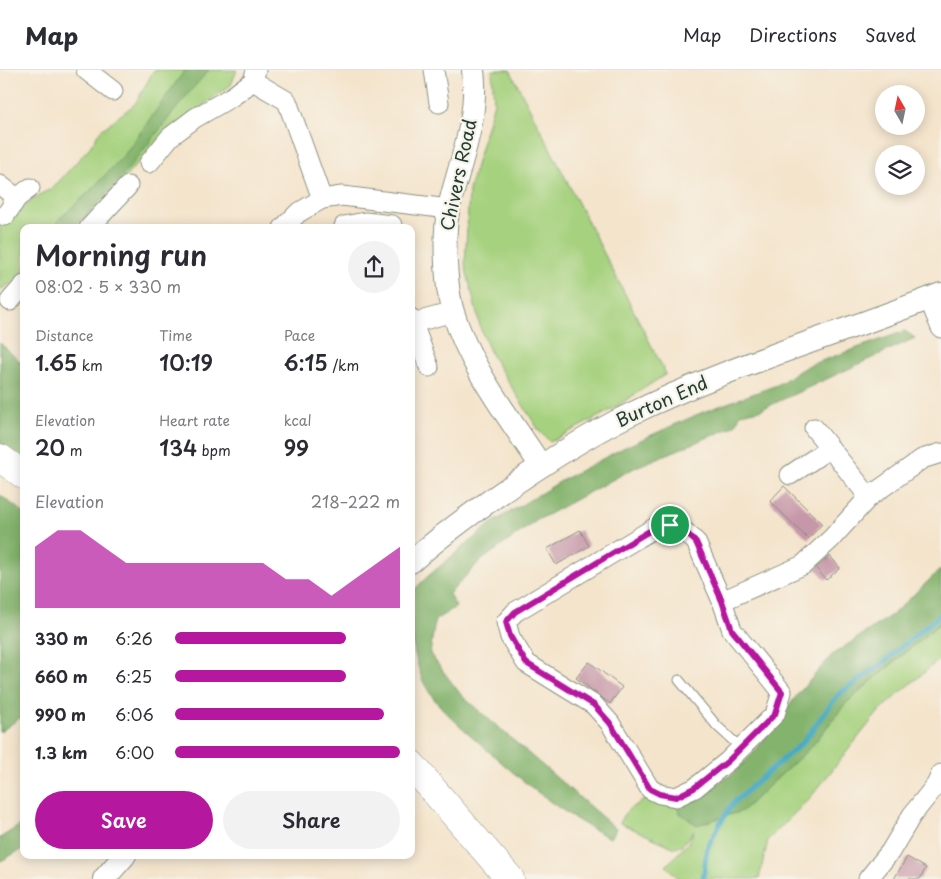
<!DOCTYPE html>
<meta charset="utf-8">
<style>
body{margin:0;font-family:"Playpen Sans",sans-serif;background:#f2f2f3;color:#2b2b33;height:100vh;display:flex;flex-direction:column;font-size:19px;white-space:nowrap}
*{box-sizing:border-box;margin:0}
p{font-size:16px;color:#7c7c81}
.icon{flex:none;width:28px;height:28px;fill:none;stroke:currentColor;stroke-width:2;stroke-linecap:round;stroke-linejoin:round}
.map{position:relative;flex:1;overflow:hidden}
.details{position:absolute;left:20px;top:154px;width:395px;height:635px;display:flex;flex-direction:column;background:#fff;border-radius:10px;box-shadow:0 2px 12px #0003}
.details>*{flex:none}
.needle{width:32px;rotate:351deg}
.fabs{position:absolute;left:875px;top:15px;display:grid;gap:10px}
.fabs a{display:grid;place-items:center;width:50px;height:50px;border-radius:50%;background:#fff;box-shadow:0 2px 12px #0003;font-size:25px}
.pin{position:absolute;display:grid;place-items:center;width:42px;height:42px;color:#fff;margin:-21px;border:2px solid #fff;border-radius:50%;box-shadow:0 1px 5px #0007}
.round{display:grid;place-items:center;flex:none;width:52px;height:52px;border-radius:26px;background:#f2f2f3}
.summary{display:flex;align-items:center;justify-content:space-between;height:85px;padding:0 15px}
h1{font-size:28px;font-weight:600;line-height:38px}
.stats{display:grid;grid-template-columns:repeat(3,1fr);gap:8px;height:85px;padding:5px 15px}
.stats div{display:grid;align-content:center}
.stats b{font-size:21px;font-weight:600}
.stats small{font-size:14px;font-weight:400}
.stats p{font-size:14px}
.chart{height:140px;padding:10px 15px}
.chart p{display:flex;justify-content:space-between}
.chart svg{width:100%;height:90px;margin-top:5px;fill:#b5179e;opacity:.7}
.action{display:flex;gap:10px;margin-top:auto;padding:10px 15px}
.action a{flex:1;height:58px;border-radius:30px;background:#b5179e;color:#fff;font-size:20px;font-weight:600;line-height:58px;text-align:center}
.action a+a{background:#f2f2f3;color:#2b2b33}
ul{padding:0 15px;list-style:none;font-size:16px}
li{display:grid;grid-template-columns:80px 60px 1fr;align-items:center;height:38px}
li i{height:12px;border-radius:6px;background:#b5179e}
header{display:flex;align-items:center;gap:30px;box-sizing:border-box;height:70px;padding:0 25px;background:#fff;border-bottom:1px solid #e1e1e2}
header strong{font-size:24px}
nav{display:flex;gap:28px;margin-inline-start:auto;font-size:18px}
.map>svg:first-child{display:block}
.green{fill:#a6d17e;stroke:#628759}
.forest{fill:#84b36d;stroke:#527850}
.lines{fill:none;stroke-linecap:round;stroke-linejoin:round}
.stream{stroke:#45aac5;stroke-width:5}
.building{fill:#c697a9}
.service-casing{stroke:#8a9080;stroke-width:11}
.minor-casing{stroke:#8a9080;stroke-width:21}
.tertiary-casing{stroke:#8a9080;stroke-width:24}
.primary-casing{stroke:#8a9080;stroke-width:29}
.service{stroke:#fff;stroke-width:9}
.minor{stroke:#fff;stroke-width:19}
.tertiary{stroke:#fff;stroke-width:22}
.primary{stroke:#fff;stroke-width:28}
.route-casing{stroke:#fff;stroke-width:10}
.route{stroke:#b5179e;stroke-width:6}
.labels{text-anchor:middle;stroke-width:4.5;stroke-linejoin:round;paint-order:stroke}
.street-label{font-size:18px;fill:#1f3d34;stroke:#f7f3e8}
</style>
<header>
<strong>Map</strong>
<nav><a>Map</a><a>Directions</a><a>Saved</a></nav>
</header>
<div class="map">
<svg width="941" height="809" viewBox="0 0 941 809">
<rect width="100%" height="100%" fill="#f7f3e8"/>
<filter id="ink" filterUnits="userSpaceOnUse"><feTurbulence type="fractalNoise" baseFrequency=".02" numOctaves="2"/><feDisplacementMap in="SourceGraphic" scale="10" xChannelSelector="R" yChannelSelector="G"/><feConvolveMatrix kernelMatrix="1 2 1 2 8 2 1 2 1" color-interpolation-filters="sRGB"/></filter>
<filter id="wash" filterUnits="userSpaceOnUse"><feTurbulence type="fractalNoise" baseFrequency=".0096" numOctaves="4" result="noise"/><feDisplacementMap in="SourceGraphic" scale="20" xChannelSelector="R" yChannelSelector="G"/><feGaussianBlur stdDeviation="1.12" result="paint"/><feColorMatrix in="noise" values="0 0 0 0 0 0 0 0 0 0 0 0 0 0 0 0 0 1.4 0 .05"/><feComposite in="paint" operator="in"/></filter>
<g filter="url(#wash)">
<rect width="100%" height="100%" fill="#f4e4cc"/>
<g class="green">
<path d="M154,0H237L231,15L163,64L122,111L76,157L24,158V205L0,220V155L41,124L53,118L90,77L100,61L135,34Z"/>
<path d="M492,0H510L666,304L611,340L550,372L540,362L492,286L481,260L465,195L469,120L494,32Z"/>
<path d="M941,552V588L880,640L810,728L768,770L759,809H679L666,796L688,773L694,760C688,767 684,777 675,778L620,753C623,739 636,736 646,729L678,737L680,743L811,677L846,633Z"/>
</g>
<g class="forest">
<path d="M185,0H209C162,51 125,112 73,157H60L57,151L89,122L125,84Z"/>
<path d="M905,261L915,268L760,340L740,344L737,353L733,357L636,397L536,451L479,492L449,524L456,537L435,550L430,584L462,626L616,759L610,768C559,743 517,707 475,669C456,652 429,630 421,606C411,577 411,553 411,523L427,507L492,453L566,408L625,377L703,342L777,315L807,296Z"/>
<path d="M0,273L24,295V392L0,374Z"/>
<path d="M0,425L24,443V645L0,662Z"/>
<path d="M941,499V552L846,633L811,677L742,741L697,755L680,743L678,737L734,703L755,681L798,624L832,585L893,544Z"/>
<path d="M20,755L24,760V778L1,791L0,789V768Z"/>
</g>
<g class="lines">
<path class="stream" d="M703,809L707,779L720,753L734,732L803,672L838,625L884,592L941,544"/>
</g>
<g id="blocks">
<g class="building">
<path d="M784,416L822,454L808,469L770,431Z"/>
<path d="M580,460L589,476L556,495L547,479Z"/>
<path d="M830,486L840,498L826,510L816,498Z"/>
<path d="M589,592L622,617L610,634L576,608Z"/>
<path d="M907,787L926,798L920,809H894Z"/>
</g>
</g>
</g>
<g filter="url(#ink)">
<use href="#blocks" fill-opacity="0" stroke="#8a9080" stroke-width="1"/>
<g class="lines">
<defs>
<path id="service" d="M679,610L717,656L741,678"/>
<g id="minor">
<path d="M86,0L113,21"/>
<path d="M434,0L439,33"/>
<path d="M253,11L287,31L322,129L342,126L449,139"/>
<path d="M149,93L170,67L195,48L233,26L253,11L256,0"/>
<path d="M0,115L17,128"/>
<path d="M5,146L17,128L30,118"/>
<path d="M344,156L365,152L392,155"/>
<path d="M89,158L128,116"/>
<path d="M283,158L298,143L322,129"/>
<path d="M929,229L941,258"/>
<path d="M10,231L24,215"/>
<path d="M411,248L429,297"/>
<path d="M413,253L453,242"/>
<path d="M814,358L869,427"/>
<path d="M790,405L830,378"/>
<path d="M670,455L682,459L696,472L722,531L732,560L782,622L775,644L728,691L695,718L676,727L660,724L650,719L610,653L594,635L526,593L510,567L506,552L515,542L656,457Z"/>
<path d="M722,531L803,495L831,469L869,427L922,389L941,383"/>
<path d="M868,809L890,782L912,745L936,715L941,704"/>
</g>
<g id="tertiary">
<path d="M473,0C479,48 460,91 449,137C445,155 445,175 446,193C447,210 448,226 453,242C470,298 509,347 541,396"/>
<path d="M411,492C447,460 487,432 526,406C559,384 592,363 627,346C728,296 837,265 941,224"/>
<path d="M104,809L125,785"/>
</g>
<g id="primary">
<path d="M0,388L24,405"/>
<path d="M411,694L510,809"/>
</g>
</defs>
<use href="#service" class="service-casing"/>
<use href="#minor" class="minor-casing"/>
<use href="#tertiary" class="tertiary-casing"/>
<use href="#primary" class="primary-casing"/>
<use href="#service" class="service"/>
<use href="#minor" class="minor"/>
<use href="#tertiary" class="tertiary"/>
<use href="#primary" class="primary"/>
</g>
</g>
<g class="lines" filter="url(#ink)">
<defs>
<path id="route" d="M670,455L682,459L696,472L722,531L732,560L782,622L775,644L728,691L694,718L676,727L660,724L650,719L610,653L594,635L526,593L510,566L506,552L515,542L656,457Z"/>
</defs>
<use href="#route" class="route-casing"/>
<use href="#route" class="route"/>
</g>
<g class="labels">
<g class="street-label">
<text transform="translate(459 105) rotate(-78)" y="6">Chivers Road</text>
<text transform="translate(662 332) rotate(-24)" y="6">Burton End</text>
</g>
</g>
</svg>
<div class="fabs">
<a><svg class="needle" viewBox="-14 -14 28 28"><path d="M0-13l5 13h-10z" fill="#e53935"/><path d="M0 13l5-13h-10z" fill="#7c7c81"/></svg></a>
<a><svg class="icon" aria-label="layers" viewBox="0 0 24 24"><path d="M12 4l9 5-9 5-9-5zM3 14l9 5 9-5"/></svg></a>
</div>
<div class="pin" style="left:670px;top:455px;background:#1e9e55"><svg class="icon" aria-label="arrive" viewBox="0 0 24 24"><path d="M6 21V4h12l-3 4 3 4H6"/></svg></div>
<section class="details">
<div class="summary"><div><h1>Morning run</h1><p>08:02 · 5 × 330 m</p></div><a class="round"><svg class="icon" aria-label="share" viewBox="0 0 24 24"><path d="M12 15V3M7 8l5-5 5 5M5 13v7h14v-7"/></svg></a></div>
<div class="stats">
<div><p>Distance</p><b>1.65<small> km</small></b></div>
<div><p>Time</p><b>10:19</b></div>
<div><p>Pace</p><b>6:15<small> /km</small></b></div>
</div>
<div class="stats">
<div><p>Elevation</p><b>20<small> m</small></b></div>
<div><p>Heart rate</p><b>134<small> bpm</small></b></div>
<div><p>kcal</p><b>99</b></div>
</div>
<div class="chart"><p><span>Elevation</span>218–222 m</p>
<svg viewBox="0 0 160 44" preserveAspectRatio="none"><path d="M0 44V14L10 6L20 6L30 14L40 22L50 22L60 22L70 22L80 22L90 22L100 22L110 30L120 30L130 38L140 30L150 22L160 14V44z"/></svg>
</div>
<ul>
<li><b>330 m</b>6:26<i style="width:76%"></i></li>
<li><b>660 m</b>6:25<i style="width:76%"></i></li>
<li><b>990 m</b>6:06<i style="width:93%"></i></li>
<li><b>1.3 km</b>6:00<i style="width:100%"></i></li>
</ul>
<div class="action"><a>Save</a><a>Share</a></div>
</section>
</div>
